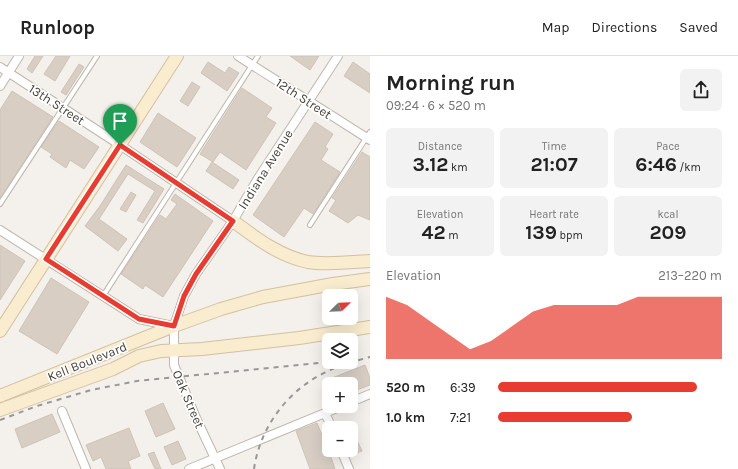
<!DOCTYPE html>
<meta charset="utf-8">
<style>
body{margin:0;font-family:Karla,sans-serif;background:#f2f2f2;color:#222;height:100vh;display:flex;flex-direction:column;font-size:15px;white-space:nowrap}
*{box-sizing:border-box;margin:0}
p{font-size:13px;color:#767676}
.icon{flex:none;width:22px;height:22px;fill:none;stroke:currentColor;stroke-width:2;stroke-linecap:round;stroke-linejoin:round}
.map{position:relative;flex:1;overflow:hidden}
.side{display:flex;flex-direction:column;background:#fff;width:368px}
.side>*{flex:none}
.needle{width:26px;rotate:67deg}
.tools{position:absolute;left:322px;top:233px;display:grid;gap:8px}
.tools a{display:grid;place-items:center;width:36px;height:36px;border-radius:6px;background:#fff;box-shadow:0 4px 16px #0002;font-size:20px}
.pin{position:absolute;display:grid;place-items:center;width:34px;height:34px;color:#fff;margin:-41px -17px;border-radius:50% 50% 50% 0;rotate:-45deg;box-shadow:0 0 4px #0007}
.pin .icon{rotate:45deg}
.round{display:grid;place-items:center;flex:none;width:42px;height:42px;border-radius:6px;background:#f2f2f2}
.summary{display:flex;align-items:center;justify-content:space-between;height:68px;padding:0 16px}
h1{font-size:22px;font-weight:700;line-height:30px}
.figures{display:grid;grid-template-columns:repeat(3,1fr);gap:6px;height:68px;padding:4px 16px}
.figures div{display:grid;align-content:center;border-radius:6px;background:#f2f2f2;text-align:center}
.figures b{font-size:20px;font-weight:700}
.figures small{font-size:11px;font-weight:400}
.figures p{font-size:11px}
.chart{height:112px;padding:8px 16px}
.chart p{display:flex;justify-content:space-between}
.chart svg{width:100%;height:72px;margin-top:4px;fill:#e73c2f;opacity:.7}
ul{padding:0 16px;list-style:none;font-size:13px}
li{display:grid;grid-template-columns:64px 48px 1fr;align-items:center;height:30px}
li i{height:10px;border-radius:5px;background:#e73c2f}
header{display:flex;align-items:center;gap:24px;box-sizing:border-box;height:56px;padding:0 20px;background:#fff;border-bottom:1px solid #e0e0e0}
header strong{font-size:19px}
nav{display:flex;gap:22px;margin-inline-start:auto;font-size:14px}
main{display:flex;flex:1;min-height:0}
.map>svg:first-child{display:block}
.building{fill:#d8cec4;stroke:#cfc3b5}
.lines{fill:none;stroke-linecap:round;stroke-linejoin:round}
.lane-casing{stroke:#bfb7ae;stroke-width:6}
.street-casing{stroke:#bfb7ae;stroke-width:10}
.secondary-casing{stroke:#d2c1a0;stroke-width:14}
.lane{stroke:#fff;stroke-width:4}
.street{stroke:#fff;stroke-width:8}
.secondary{stroke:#faeccf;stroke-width:12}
.rail{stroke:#989898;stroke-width:2;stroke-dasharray:5 5;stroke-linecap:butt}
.route-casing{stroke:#fff;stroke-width:8}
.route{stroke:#e73c2f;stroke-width:5}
.labels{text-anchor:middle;stroke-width:3.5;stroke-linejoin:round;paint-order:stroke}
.street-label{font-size:13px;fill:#474139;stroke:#fff}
</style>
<header>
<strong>Runloop</strong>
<nav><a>Map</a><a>Directions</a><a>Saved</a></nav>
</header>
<main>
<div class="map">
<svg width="370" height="413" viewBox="0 0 370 413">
<rect width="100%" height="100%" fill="#f4f0eb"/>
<g class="building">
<path d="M35,0H43L32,17L27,13Z"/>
<path d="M56,0H70L55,25L44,18Z"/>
<path d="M290,0H319L310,14Z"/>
<path d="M208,6L225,17L229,11L239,17L227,35L201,17Z"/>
<path d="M353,6L370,18V37L344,20Z"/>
<path d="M79,8L84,11L66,39L61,36Z"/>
<path d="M192,26L200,31L188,50L180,45Z"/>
<path d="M242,32L272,52L266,61L276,67L246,114L220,96L213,106L200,98Z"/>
<path d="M12,35L53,61L0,142V54Z"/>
<path d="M158,57L196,82L177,111L140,86Z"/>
<path d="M59,65L99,91L84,113L70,104L66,112L50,101L52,98L41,91Z"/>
<path d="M315,66L333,78L325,91L328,93L321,104L340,116L313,158L304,152L284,181L253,159Z"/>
<path d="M362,96L370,101V164L358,159L348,167L329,155L336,144L332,142Z"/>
<path d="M212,106L239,124L233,133L206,115Z"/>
<path d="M126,109L164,133L143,167L137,164L155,135L128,118L99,163L127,183L118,195L85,170L100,150Z"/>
<path d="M131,136L136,139L126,156L120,153Z"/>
<path d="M175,138L213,165L163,241L145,229L143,233L121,218L160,159L166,163L177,148L171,144Z"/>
<path d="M0,189L25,205L0,244Z"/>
<path d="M51,222L89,246L57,298L19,275Z"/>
<path d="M365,309L370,322V329L351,336V328H334L332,322Z"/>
<path d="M163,347L175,373L156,381L145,355Z"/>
<path d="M52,358L60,376L22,392L15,373Z"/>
<path d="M317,367L332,404L335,413H310L296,375Z"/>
<path d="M129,372L140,400L128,405L131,413H106L101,401L93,405L86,389Z"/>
<path d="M355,380L362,395L351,399V382Z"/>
<path d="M178,385L186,403L172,409L164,391Z"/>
<path d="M154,396L161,413H155L148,398Z"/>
</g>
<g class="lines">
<defs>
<g id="lane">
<path d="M0,148L97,0"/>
<path d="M310,169L370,76"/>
<path d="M103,240L258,0"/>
</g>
<g id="street">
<path d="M238,0L370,84"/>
<path d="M0,11L120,89L233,165"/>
<path d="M0,30L19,0"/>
<path d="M0,174L139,263L173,270"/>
<path d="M351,346L370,338"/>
<path d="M62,355L86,413"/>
<path d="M325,357L332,372"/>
<path d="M341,394L349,413"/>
<path d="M189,413L342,350"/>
<path d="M220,413L196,362L174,309V270L184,240L196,218L233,165L257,124L338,0"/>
</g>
<g id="secondary">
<path d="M233,165C256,182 279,200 308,206C326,209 352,206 370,205"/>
<path d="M0,275L177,0"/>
<path d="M0,340L174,270L221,253L263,241L333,228L370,223"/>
<path d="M0,354L113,313L139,300L161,295L202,293L299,282L370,271"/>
</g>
</defs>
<use href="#lane" class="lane-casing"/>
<use href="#street" class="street-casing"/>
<use href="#secondary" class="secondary-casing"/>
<use href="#lane" class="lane"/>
<use href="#street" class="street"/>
<use href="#secondary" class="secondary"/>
<g class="rail">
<path d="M0,364L37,350L91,334L137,325L329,306"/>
<path d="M254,413C260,371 288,334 326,316C340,309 355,305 370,301"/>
</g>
</g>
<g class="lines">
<defs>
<path id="route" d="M120,89L233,165L196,218L184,240L174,270L139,263L46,203Z"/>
</defs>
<use href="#route" class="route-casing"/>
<use href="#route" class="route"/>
</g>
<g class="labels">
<g class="street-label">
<text transform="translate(304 42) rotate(33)" y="5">12th Street</text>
<text transform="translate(57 48) rotate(33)" y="5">13th Street</text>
<text transform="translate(265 113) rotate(-58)" y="5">Indiana Avenue</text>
<text transform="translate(87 305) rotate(-22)" y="5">Kell Boulevard</text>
<text transform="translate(189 343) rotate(67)" y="5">Oak Street</text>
</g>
</g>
</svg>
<div class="tools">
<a><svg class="needle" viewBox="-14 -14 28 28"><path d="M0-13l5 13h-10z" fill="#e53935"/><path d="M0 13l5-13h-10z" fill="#767676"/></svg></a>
<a><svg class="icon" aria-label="layers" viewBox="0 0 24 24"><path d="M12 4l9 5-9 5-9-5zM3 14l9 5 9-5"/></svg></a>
<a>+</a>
<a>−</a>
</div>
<div class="pin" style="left:120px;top:89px;background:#1e9e55"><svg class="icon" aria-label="arrive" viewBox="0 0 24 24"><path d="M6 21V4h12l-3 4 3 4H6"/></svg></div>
</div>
<section class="side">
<div class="summary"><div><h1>Morning run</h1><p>09:24 · 6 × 520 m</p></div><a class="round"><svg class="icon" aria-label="share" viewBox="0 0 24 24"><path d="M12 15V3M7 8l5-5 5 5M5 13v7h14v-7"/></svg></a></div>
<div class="figures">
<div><p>Distance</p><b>3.12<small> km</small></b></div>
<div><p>Time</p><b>21:07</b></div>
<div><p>Pace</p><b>6:46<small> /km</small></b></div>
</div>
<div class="figures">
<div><p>Elevation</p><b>42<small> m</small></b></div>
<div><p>Heart rate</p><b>139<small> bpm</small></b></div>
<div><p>kcal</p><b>209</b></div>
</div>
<div class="chart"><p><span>Elevation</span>213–220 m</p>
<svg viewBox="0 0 160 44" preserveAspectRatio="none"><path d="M0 44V6L10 11L20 20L30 29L40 38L50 33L60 24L70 15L80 11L90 11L100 11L110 11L120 6L130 6L140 6L150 6L160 6V44z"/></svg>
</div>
<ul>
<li><b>520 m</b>6:39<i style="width:89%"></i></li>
<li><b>1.0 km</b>7:21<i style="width:60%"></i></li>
</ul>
</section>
</main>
